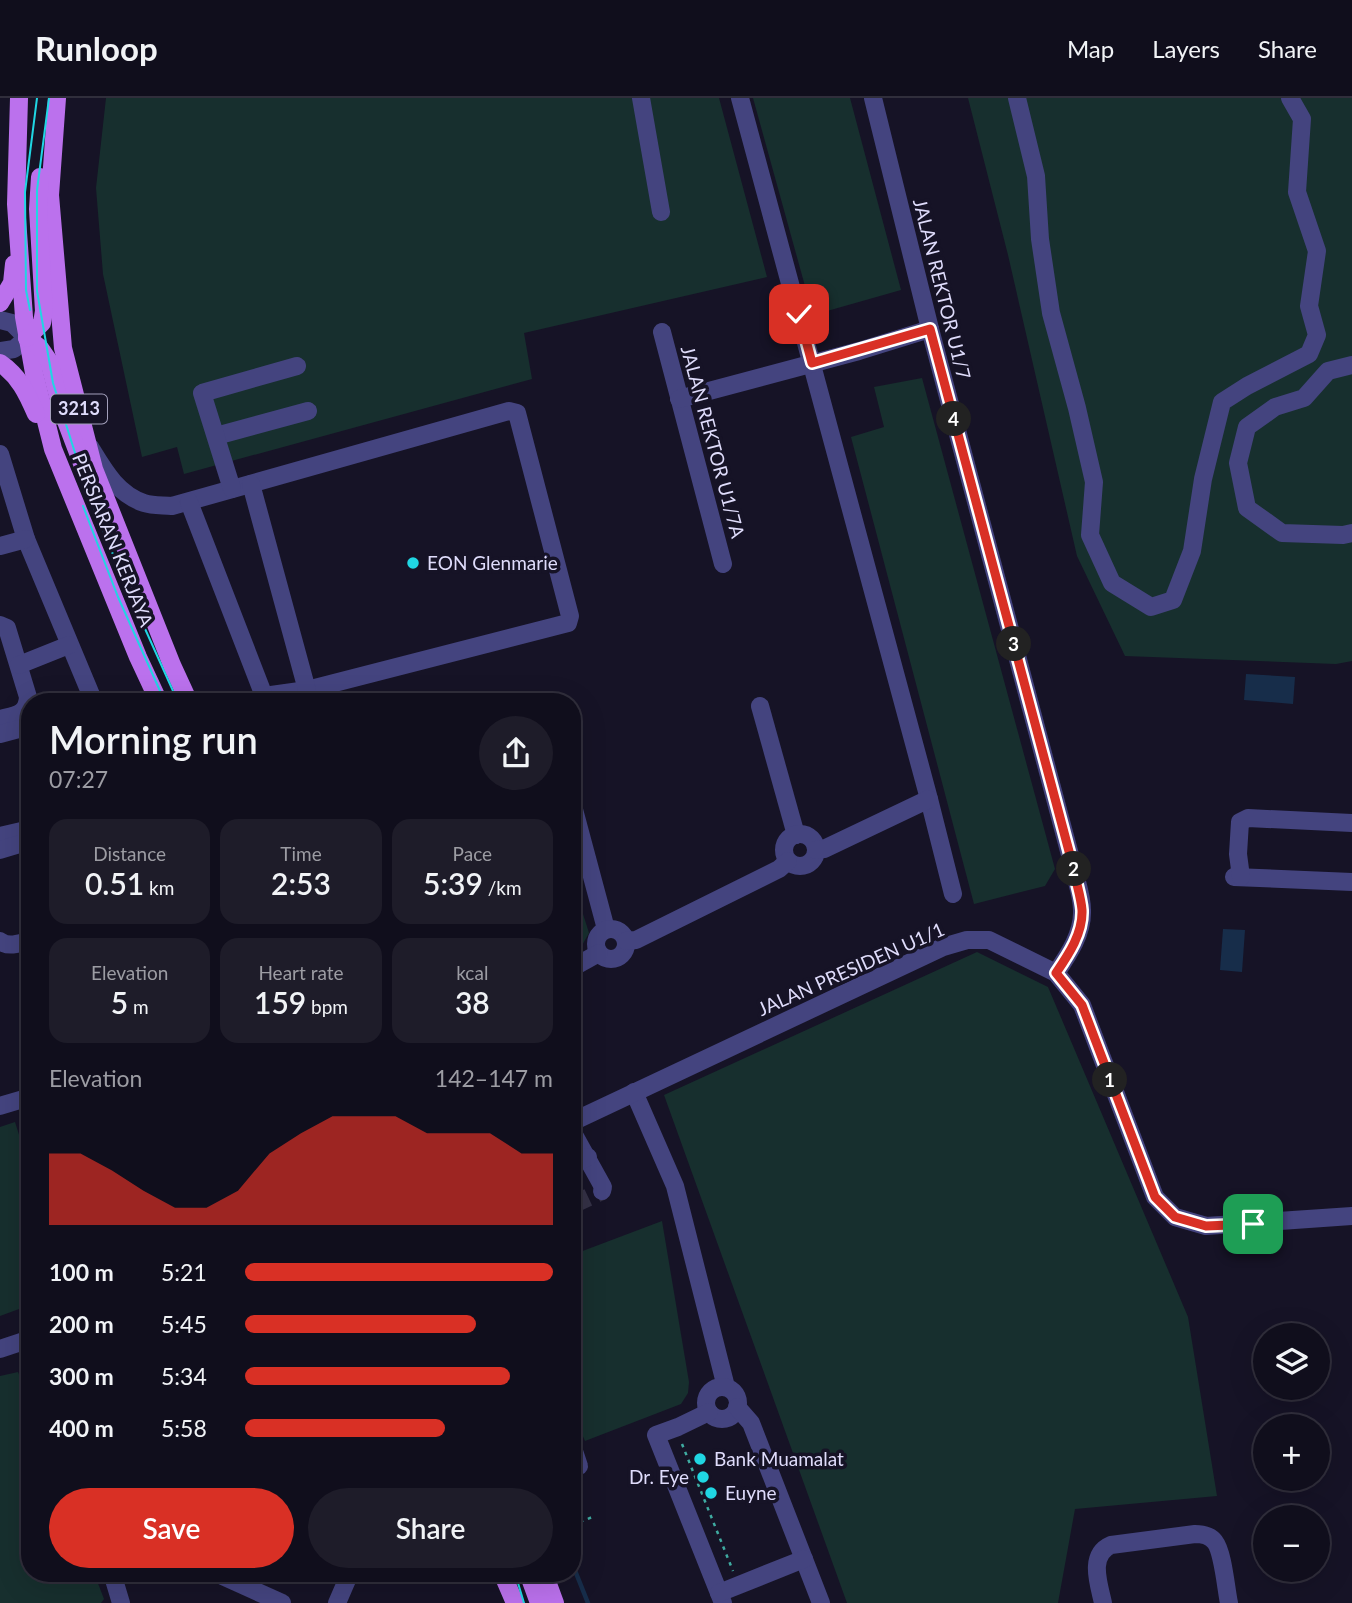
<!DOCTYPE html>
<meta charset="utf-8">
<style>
body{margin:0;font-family:Lato,sans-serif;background:#1e1c29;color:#f1f3f6;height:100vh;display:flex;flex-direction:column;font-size:26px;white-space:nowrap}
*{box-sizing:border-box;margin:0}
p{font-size:23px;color:#9c9ca3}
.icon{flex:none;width:38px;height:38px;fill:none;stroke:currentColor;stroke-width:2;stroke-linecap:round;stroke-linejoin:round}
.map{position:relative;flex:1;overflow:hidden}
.panel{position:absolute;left:21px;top:595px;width:560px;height:889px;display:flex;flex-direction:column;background:#100e1c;border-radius:28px;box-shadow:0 7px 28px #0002,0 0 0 2px #302e3b}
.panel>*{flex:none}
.fabs{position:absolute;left:1253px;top:1225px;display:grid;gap:14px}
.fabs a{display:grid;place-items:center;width:77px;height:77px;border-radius:50%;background:#100e1c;box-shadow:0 7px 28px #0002,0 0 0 2px #302e3b;font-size:35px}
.pin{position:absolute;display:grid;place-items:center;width:60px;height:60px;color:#fff;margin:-30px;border-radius:14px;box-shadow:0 4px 10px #0006}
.km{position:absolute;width:35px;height:35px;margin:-18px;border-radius:50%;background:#222;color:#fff;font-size:19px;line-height:35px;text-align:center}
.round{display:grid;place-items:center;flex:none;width:74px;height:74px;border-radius:37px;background:#1e1c29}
.summary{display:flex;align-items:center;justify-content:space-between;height:119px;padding:0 28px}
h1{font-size:38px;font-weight:600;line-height:52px}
.figures{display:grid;grid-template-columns:repeat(3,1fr);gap:10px;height:119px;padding:7px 28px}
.figures div{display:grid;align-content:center;border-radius:18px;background:#1e1c29;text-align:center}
.figures b{font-size:30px;font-weight:600}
.figures small{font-size:19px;font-weight:400}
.figures p{font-size:19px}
.chart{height:196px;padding:14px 28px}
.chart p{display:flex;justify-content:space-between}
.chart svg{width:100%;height:126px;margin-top:7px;fill:#d93025;opacity:.7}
.action{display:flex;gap:14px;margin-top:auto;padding:14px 28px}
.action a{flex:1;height:80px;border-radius:42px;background:#d93025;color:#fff;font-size:28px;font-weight:600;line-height:80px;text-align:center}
.action a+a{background:#1e1c29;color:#f1f3f6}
ul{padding:0 28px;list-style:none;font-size:23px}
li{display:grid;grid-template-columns:112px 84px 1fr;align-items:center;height:52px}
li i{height:18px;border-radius:9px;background:#d93025}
header{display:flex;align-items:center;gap:42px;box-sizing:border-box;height:98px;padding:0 35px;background:#100e1c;border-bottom:2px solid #302e3b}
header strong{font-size:33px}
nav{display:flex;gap:38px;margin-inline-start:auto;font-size:24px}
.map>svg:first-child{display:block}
.green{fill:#172f2e}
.water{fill:#172d4a}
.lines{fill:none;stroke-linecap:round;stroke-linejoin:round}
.stream{stroke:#172d4a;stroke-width:4.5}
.minor-tunnel{stroke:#343146;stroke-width:18;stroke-dasharray:18 9;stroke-linecap:butt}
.path{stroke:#3faba1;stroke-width:2.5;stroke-dasharray:3.5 5;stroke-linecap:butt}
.minor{stroke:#44447f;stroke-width:18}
.major{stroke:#bb71ed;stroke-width:18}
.tram{stroke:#20d6e3;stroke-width:2}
.route-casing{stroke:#fff;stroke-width:14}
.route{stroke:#d93025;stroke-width:9}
.poi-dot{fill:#20d6e3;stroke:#161326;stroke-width:2.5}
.labels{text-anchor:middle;stroke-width:7;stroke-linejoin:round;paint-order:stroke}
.shield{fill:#161326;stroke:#a3a0bb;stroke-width:2}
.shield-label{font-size:18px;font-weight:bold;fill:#dfdcfb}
.street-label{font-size:19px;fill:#dfdcfb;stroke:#161326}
.poi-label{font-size:19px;fill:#dfdcfb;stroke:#161326;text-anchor:start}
</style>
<header>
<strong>Runloop</strong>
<nav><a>Map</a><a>Layers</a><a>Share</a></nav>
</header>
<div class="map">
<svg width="1352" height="1505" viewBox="0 0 1352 1505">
<rect width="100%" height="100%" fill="#161326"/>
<g class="green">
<path d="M106,0H719L767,179L524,235L532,281L184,376L177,349L142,359L103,176L96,90Z"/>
<path d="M753,0H850L901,192L813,217Z"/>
<path d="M968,0H1352V563L1336,566L1125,558L1077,458L1008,157Z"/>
<path d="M922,280L1055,771L1045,788L974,806L851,339L884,329L874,289Z"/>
<path d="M572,781L589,835L581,849L572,853Z"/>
<path d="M977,854L1048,889L1188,1219L1217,1398L1075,1411L1058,1505H847L664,997Z"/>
<path d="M15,1024L30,1072V1207L0,1218V1029Z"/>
<path d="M662,1123L689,1284L688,1295L681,1306L585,1343L572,1313V1157Z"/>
<path d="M18,1274L30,1305V1475H94L104,1501L101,1505H0V1278Z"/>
</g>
<g class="water">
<path d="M1246,576L1295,579L1293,606L1244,602Z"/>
<path d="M1223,831L1245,832L1242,874L1220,872Z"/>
</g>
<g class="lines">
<path class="stream" d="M572,1465L588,1505"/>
<path class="minor-tunnel" d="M572,1107L602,1093"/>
<g class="path">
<path d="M682,1346L733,1473"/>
<path d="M572,1427L595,1418"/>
</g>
<g class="minor">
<path d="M641,0L661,114"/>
<path d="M740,0L929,701L953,796"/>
<path d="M873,0L930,231L1074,772C1077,785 1082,799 1082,812C1083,835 1069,856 1056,875"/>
<path d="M1017,0L1036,78L1040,141L1051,215L1077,310L1094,384L1090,437L1112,485L1151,509L1173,502L1192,453L1203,381L1222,304L1247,288L1309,256L1317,237L1309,208L1317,153L1297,94L1302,21L1290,0"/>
<path d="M0,222L12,225L27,240L14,251L0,253"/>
<path d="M662,234L723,466"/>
<path d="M1352,267L1328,273L1304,300L1275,309L1247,329L1238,365L1247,410L1282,435L1343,437L1352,435"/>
<path d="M679,301L859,253L930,231"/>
<path d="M216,338L308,313"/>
<path d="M90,349C104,372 117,396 144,405C153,408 163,407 172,408L509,313L517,315L570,518L568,525L307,592L264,598L255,604"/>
<path d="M0,356L26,441L94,604"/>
<path d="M251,386L307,592"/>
<path d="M232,391L202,295L297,268"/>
<path d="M189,404L264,598"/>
<path d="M0,448L26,441"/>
<path d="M0,527L7,530L28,599C27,617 15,617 0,621"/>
<path d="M19,567L69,547"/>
<path d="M760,608L796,737"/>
<path d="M0,636L30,628"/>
<path d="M572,704L606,831"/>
<circle cx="800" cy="752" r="16"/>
<path d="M0,738L30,731"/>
<path d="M0,752L30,743"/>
<path d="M816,752L824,751L929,701"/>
<path d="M1234,779L1352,784"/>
<path d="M1241,779L1238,756L1240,724L1248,720L1352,725"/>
<circle cx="611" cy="846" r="15"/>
<path d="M0,843C9,850 19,845 30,843"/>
<path d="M626,843L636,842L779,771L788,763"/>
<path d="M572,870L599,855"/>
<path d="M634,994L675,1088L726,1289"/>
<path d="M0,1008L30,999"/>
<path d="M572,1024L943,849L967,842H989L1056,875L1082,907L1155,1099L1175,1119L1206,1128L1352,1118"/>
<path d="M572,1033L603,1089L602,1093"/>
<path d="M572,1067L588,1059"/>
<path d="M0,1251L30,1241"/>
<circle cx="722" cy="1305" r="16"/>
<path d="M737,1309L751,1325L821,1505"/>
<path d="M709,1314L678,1329L656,1337L723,1505"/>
<path d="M572,1347L579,1368"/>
<path d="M112,1475L121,1505"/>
<path d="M216,1475L282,1505"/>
<path d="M719,1495L804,1461"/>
<path d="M337,1505L350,1475"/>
<path d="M1103,1505C1099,1486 1088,1457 1111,1447L1195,1436C1203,1436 1210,1437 1215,1444C1223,1454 1226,1491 1229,1505"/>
</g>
<g class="major">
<path d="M19,0L16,106L24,219L34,275L53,351L138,559L159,604"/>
<path d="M57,0L50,97L63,250L94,371L172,567L189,604"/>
<path d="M0,205L12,185L14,166"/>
<path d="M27,240L40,250L49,263L61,310L83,368"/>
<path d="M27,240L42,225L44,213L38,111L40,79"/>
<path d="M0,265C19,278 27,295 36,316"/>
<path d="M502,1475L515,1505"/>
<path d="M528,1475L539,1505"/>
<path d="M544,1475L555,1505"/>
</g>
<g class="tram">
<path d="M49,0L37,92V193L53,285L87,393L128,493L178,604"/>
<path d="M30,212L26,192L25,94L37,0"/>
<path d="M83,408L118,499L165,604"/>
<path d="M515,1475L524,1505"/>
</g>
</g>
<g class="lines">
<defs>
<path id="route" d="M799,216L812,265L930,231L1074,772C1076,785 1081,799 1082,812C1083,835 1069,856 1056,875L1082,907L1155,1099L1175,1119L1206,1128L1253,1126"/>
</defs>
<use href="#route" class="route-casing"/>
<use href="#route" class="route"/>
</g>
<g class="poi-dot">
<circle cx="413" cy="465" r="7"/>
<circle cx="700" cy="1361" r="7"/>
<circle cx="703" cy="1379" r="7"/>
<circle cx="711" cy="1395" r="7"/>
</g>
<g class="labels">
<rect class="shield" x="51" y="296.5" width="56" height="29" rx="5"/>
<g class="shield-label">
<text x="79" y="317">3213</text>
</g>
<g class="street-label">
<text transform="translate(942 191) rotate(76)" y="7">JALAN REKTOR U1/7</text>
<text transform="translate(713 344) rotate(75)" y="7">JALAN REKTOR U1/7A</text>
<text transform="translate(113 442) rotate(68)" y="7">PERSIARAN KERJAYA</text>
<text transform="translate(851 871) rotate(-24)" y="7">JALAN PRESIDEN U1/1</text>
</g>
<g class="poi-label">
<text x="427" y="472">EON Glenmarie</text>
<text x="714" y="1368">Bank Muamalat</text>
<text x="689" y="1386" text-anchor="end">Dr. Eye</text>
<text x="725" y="1402">Euyne</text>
</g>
</g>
</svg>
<div class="fabs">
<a><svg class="icon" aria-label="layers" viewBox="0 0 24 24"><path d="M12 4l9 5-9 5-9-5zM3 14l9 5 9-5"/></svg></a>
<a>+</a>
<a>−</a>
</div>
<div class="pin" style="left:1253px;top:1126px;background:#1e9e55"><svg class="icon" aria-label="arrive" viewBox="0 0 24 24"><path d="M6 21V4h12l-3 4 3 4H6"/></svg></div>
<div class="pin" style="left:799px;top:216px;background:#d93025"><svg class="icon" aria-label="check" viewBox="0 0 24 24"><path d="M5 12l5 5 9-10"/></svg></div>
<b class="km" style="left:1110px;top:982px">1</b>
<b class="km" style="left:1074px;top:771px">2</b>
<b class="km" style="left:1014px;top:546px">3</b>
<b class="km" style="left:954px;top:321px">4</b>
<section class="panel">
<div class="summary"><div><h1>Morning run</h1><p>07:27</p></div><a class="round"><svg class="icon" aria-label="share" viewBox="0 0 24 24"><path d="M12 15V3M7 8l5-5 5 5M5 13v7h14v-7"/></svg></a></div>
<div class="figures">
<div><p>Distance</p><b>0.51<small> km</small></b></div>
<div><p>Time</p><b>2:53</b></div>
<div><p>Pace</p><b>5:39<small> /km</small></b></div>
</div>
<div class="figures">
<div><p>Elevation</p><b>5<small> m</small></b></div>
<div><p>Heart rate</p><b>159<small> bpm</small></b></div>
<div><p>kcal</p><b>38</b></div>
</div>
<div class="chart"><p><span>Elevation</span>142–147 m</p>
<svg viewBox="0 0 160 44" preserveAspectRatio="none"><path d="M0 44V19L10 19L20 25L30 32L40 38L50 38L60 32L70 19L80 12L90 6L100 6L110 6L120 12L130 12L140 12L150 19L160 19V44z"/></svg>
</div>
<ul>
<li><b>100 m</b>5:21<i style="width:100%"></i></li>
<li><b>200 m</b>5:45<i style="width:75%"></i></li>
<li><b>300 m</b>5:34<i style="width:86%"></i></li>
<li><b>400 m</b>5:58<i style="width:65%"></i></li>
</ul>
<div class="action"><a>Save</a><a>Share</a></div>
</section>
</div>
